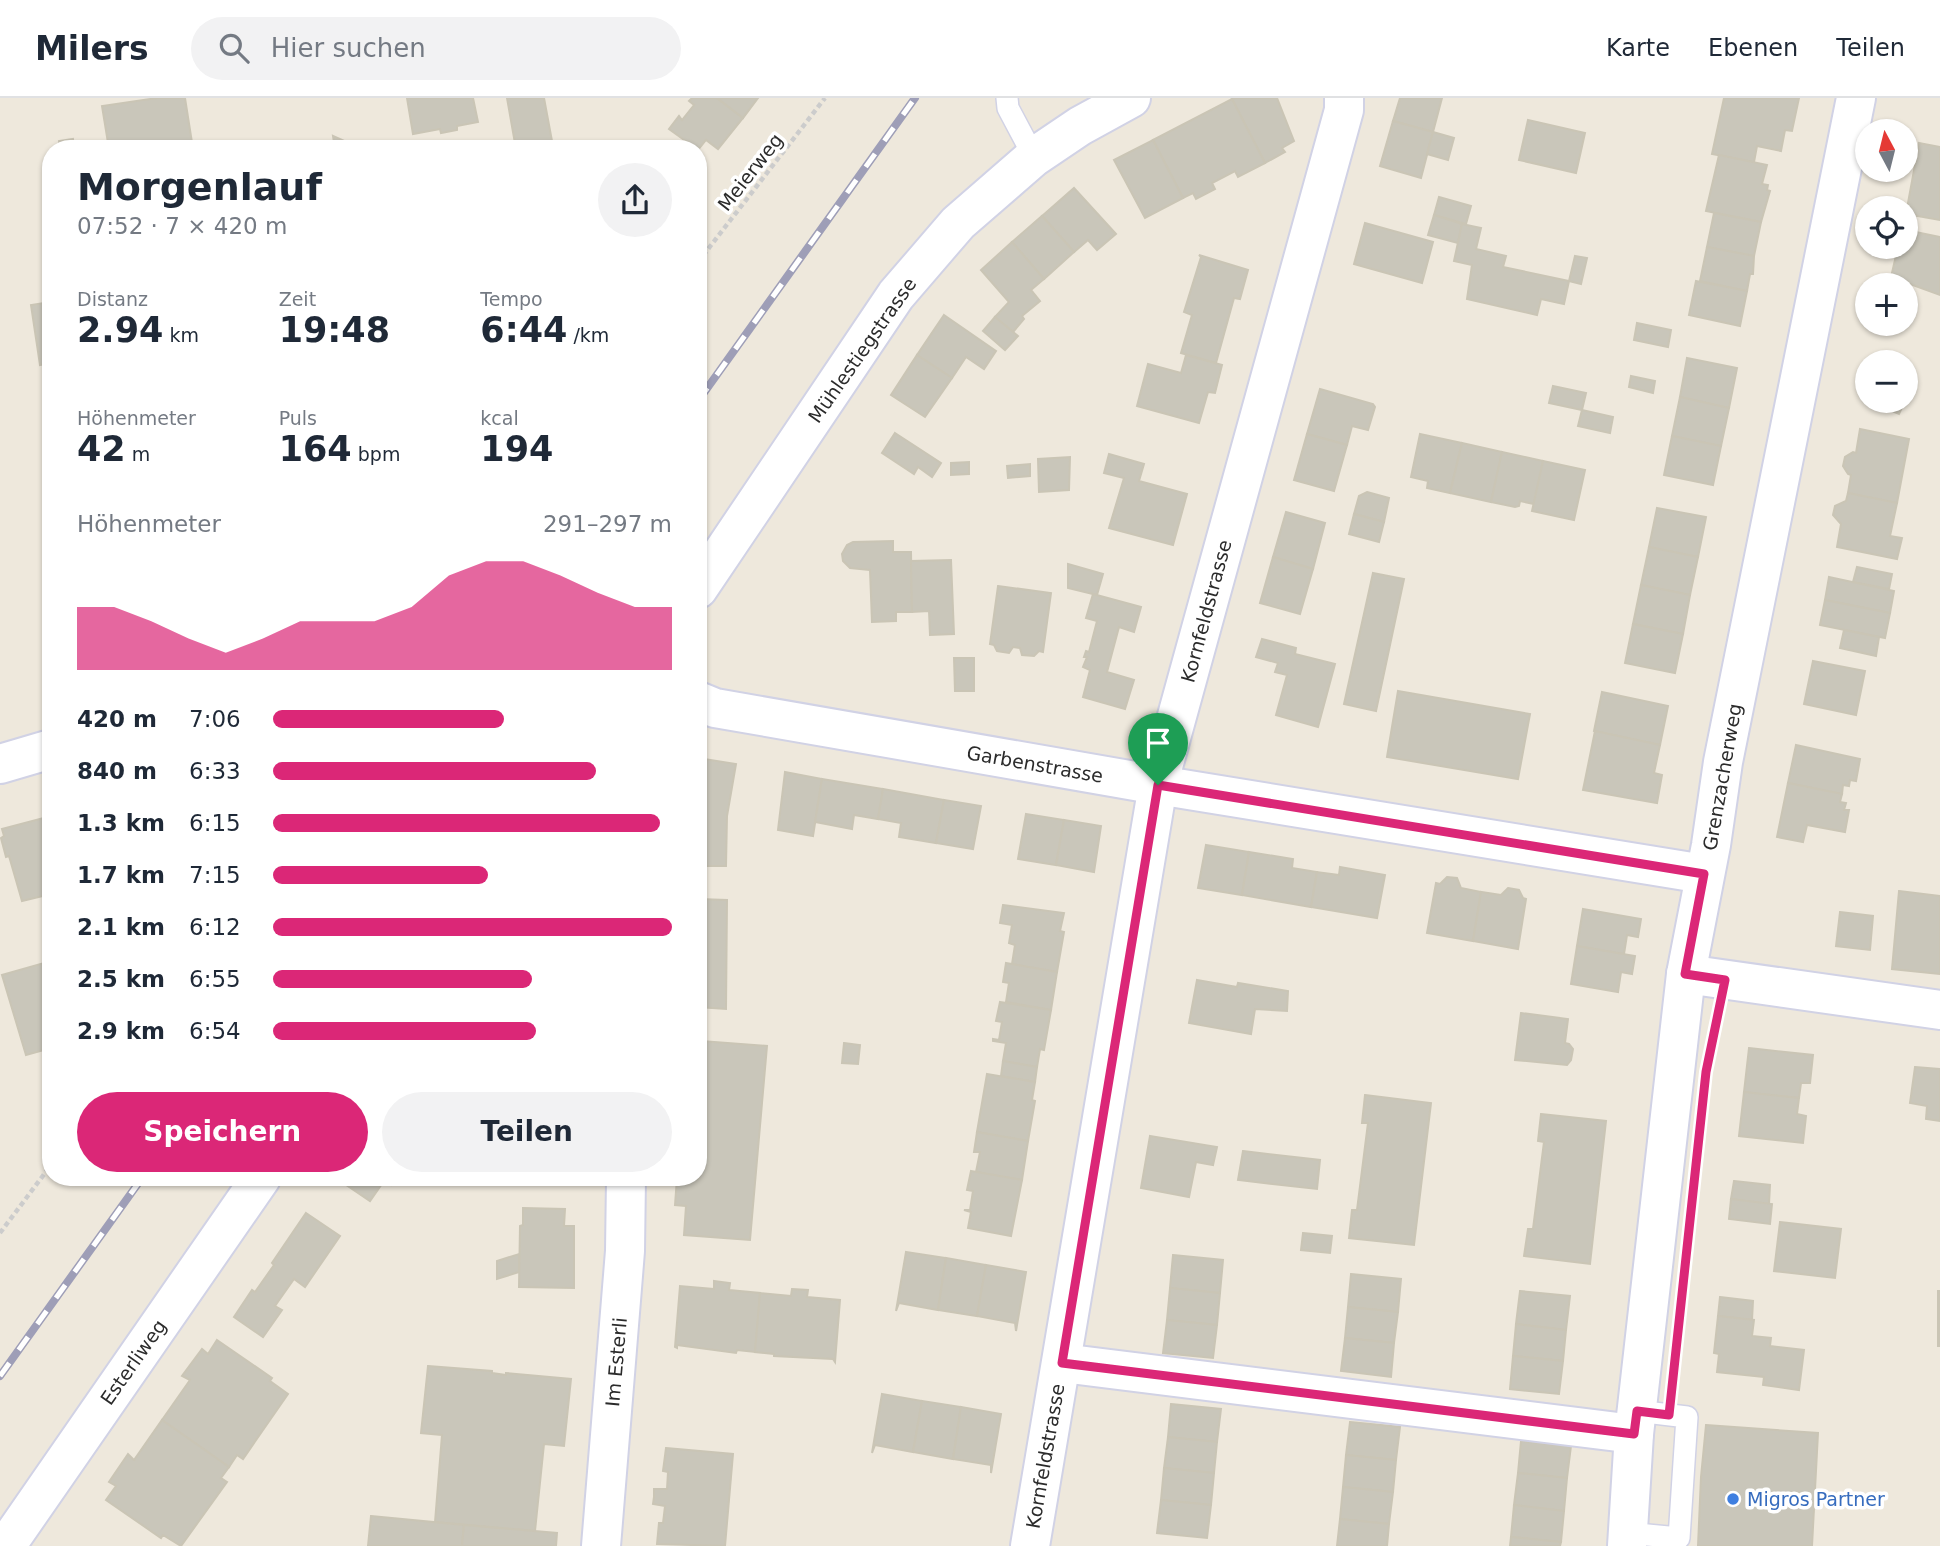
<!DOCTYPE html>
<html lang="de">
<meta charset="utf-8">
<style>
body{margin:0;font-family:"DejaVu Sans",sans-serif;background:#f2f2f3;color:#1f2937;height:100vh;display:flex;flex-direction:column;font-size:26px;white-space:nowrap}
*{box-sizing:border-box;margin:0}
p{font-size:23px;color:#747a83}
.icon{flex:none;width:38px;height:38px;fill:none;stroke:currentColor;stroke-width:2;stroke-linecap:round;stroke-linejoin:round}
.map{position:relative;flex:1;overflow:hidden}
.drawer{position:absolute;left:42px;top:42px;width:665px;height:1046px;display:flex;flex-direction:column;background:#fff;border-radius:28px;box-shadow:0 2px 5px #0004}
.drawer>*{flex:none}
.needle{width:46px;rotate:353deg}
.controls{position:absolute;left:1855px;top:21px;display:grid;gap:14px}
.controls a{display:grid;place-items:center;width:63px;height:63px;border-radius:50%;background:#fff;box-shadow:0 2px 5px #0004;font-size:35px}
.pin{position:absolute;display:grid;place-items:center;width:60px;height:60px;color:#fff;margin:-72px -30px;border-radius:50% 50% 50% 0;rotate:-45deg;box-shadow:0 0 7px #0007}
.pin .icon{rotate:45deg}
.round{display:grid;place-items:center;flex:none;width:74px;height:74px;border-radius:37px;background:#f2f2f3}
.overview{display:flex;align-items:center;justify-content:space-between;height:119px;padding:0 35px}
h1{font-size:38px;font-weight:600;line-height:52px}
.stats{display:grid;grid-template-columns:repeat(3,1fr);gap:10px;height:119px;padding:7px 35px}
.stats div{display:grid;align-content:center}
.stats b{font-size:35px;font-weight:600}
.stats small{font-size:19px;font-weight:400}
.stats p{font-size:19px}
.chart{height:196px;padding:14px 35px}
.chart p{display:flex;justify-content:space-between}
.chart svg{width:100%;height:126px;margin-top:7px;fill:#db2777;opacity:.7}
.cta{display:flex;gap:14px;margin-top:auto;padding:14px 35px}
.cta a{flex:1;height:80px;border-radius:42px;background:#db2777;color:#fff;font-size:28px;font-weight:600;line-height:80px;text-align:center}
.cta a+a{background:#f2f2f3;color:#1f2937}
ul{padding:0 35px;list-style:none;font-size:23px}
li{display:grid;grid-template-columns:112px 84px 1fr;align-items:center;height:52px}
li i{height:18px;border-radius:9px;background:#db2777}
header{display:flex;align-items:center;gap:42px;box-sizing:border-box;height:98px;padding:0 35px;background:#fff;border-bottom:2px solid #e0e1e3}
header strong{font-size:33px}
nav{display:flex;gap:38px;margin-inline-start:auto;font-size:24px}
.search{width:490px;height:63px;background:#f2f2f3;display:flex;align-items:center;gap:18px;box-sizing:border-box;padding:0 24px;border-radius:38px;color:#747a83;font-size:26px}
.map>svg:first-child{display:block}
.building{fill:#c9c6ba;stroke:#cac5b5;stroke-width:2}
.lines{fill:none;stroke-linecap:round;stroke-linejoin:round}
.lane-casing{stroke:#d1d2e5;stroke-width:24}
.street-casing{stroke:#d1d2e5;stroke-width:42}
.path{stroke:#ccc;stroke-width:4.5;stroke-dasharray:5 3.5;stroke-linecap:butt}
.lane{stroke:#fff;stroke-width:21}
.street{stroke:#fff;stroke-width:38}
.rail-casing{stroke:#9e9eb7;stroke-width:8}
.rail{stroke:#fff;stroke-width:5;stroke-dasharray:16;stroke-linecap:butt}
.route-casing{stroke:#fff;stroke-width:14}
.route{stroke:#db2777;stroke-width:9}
.shop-dot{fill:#3f7fe0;stroke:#fff;stroke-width:2.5}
.labels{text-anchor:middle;stroke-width:7;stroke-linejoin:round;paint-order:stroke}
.street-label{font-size:19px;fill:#2b2b2b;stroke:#fff}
.shop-label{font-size:19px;fill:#366cbe;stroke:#fff;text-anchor:start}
</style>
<header>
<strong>Milers</strong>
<div class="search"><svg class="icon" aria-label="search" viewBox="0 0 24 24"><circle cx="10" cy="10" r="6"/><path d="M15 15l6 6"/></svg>Hier suchen</div>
<nav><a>Karte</a><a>Ebenen</a><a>Teilen</a></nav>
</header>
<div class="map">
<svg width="1940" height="1448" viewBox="0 0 1940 1448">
<rect width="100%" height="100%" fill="#eee8dc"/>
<g class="building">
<path d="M157,0H185L193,51H109L102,8Z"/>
<path d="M407,0H473L478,24L457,28V32L441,35L440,31L413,36Z"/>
<path d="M507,0H544L552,43L516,51Z"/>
<path d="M692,0H717L743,20L718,51L706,42L698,52L669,31L679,18L682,22L694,7L689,3Z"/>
<path d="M717,0H758L743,20Z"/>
<path d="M1235,0H1277L1294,43L1282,50L1285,54L1265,65L1232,1Z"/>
<path d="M1400,0H1442L1433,34L1393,23Z"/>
<path d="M1724,0H1799L1792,33L1785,32L1781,53L1757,48L1754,64L1712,56Z"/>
<path d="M1232,1L1265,65L1238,79L1235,73L1212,85L1215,91L1196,101L1193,95L1183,100L1153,42Z"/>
<path d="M1528,22L1585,35L1576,75L1519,62Z"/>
<path d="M1393,23L1433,34L1421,80L1380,68Z"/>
<path d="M1433,34L1454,40L1448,62L1427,56Z"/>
<path d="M333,38L362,51H335Z"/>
<path d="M73,41L74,51H60L59,43Z"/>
<path d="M1153,42L1183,100L1145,120L1114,62Z"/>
<path d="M544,45L545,51H523V49Z"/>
<path d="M1919,45L1940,49V122L1906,116Z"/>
<path d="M1719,57L1767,67L1762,86L1768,87L1767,92L1770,93L1761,124L1706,113Z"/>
<path d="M1074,90L1116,136L1097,152L1088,142L1074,154L1042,118Z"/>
<path d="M1439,99L1471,108L1466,126L1434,117Z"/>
<path d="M1714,115L1761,124L1754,158L1707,149Z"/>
<path d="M1434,117L1462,126L1458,145L1428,137Z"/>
<path d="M1042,118L1074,154L1044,181L1012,144Z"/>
<path d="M1365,125L1433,144L1422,185L1354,166Z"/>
<path d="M1462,126L1481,130L1476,151L1506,158L1503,169L1569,183L1564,206L1541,201L1537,217L1467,201L1472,167L1454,163Z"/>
<path d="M1906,132L1940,139V197L1891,179L1898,149H1906Z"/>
<path d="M1012,144L1044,181L1031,192L1040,203L1022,218L1024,221L1013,234L995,219L1009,204L981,172Z"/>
<path d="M1707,149L1754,158L1753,176H1750L1747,193L1700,183Z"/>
<path d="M1199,157L1248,172L1240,201L1234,200L1216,265L1181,255L1192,217L1184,214L1201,159Z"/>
<path d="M1575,158L1587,160L1581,186L1569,183Z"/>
<path d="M1696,183L1747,193L1740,228L1689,217Z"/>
<path d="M51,204V265L40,267L31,207Z"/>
<path d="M944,217L996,253L984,271L966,259L952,280L917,257Z"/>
<path d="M995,219L1018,238L1005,252L983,233Z"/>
<path d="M1637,225L1671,232L1668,249L1634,242Z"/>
<path d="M917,257L952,280L925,319L891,297Z"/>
<path d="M1186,257L1222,267L1215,295L1208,294L1199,325L1137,308L1148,266L1181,275Z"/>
<path d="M1687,260L1737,270L1729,310L1680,299Z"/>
<path d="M1631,278L1655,283L1653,295L1629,289Z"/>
<path d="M1553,288L1586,295L1582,312L1549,305Z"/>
<path d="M1320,291L1373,306L1375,309L1368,332L1352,328L1347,347L1307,336Z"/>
<path d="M1680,299L1729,310L1721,348L1672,338Z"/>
<path d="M1868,303H1905L1899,316Z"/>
<path d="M1582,312L1613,319L1610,335L1578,328Z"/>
<path d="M1860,331L1909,341L1897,405L1848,395L1851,377L1848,376L1843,368L1845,359L1853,354L1856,355Z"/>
<path d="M895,335L941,365L932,379L918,369L914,376L882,355Z"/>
<path d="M1307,336L1347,347L1334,393L1294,382Z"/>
<path d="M1420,336L1462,345L1450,395L1427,390L1428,383L1411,379Z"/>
<path d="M1672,338L1721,348L1713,387L1664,377Z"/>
<path d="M1462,345L1502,354L1491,404L1450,395Z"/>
<path d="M1502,354L1543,363L1534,406L1520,403L1519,408L1515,409L1491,404Z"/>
<path d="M1109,356L1144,366L1139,383L1187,396L1173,447L1109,430L1124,380L1104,375Z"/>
<path d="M1070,359L1069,392L1039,394L1038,361Z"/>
<path d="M1543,363L1585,372L1574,422L1532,413Z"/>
<path d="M969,364V376L951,377V365Z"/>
<path d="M1030,366V378L1008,380L1007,368Z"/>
<path d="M1367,394L1389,400L1384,424L1354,416L1359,398Z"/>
<path d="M1848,395L1897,405L1890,438L1902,440L1897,461L1837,449L1841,426L1833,417L1835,408L1846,403Z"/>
<path d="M1657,410L1706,419L1698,459L1649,449Z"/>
<path d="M1286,414L1325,425L1313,471L1273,459Z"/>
<path d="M1354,416L1384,424L1379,444L1349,436Z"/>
<path d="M893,443V454H911L912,514H896V523L872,524L870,472L850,470L843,463L842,456L847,447L853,444Z"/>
<path d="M1649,449L1698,459L1690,497L1641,487Z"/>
<path d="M1273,459L1313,471L1300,516L1260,505Z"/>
<path d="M951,462L954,536L930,537L929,513L912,514L911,463Z"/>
<path d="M1068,466L1103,476L1097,497L1068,490Z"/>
<path d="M1857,469L1892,476L1889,491L1853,484Z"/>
<path d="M1373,475L1404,481L1376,613L1344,606Z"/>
<path d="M1829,479L1894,493L1890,515L1825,502Z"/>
<path d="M1641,487L1690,497L1683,536L1633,526Z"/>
<path d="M998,488L1051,495L1043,554L1039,553L1034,558L1022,557L1020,550L1013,549L1009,555L997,553L994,547L990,546Z"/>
<path d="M1093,496L1141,509L1134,534L1119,529L1107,574L1134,582L1125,611L1083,599L1090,572L1083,569L1087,559H1084L1086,553L1089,554L1097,523L1086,520Z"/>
<path d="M1825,502L1890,515L1885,540L1820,527Z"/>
<path d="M1633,526L1683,536L1675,575L1625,565Z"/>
<path d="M1844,532L1879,539L1876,558L1840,550Z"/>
<path d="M1262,541L1296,550L1295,556L1335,566L1318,629L1276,617L1287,577L1275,574L1278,565L1256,559Z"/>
<path d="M954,560H974V593H955Z"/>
<path d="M1813,563L1865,573L1856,617L1804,606Z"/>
<path d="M1398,593L1530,616L1518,681L1387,659Z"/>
<path d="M1602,594L1668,608L1660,647L1594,633Z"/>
<path d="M1595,633L1660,647L1654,675L1662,677L1657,705L1583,692Z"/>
<path d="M1796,647L1860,661L1856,683L1850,682L1849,688L1843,687L1842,696L1788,685Z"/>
<path d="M698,660L736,666L727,718L726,768H698Z"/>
<path d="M785,674L822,681L813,738L778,732Z"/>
<path d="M822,681L883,691L878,721L854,717L852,731L815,724Z"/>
<path d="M1788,685L1842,696L1840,704L1846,705L1844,712H1849L1845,734L1807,727L1803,744L1777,739Z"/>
<path d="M883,691L944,702L936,745L899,739L901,725L878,721Z"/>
<path d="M944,702L981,708L973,751L936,745Z"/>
<path d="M1026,716L1064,722L1056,767L1018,761Z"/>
<path d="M51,718V777L46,778L51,796L22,803L9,758L6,759L1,740L4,738L2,731Z"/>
<path d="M1064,722L1101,728L1094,774L1056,767Z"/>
<path d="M1206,747L1249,754L1242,797L1198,790Z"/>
<path d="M1249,754L1293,761L1292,770L1317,774L1311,809L1242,797Z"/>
<path d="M1340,769L1385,777L1377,820L1311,809L1317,774L1339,777Z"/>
<path d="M1447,779L1457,780L1461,790L1481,794L1473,843L1427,835L1436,785L1440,786Z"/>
<path d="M1508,790L1519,792L1523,800L1526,801L1518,851L1473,843L1481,794L1501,797Z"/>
<path d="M1899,793L1940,798V876L1892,871Z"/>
<path d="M698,801L727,802L726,911L698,909Z"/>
<path d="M1003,807L1064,815L1060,833L1064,834L1057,874L1012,866L1015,847L1009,845L1012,827L1000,825Z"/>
<path d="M1583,811L1641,821L1638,839L1627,837L1624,856L1577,848Z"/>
<path d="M1840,814L1873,818L1870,852L1836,848Z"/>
<path d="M1577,848L1635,858L1632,876L1621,874L1618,894L1571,886Z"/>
<path d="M51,863V950L26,957L2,877Z"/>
<path d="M1006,865L1057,874L1051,912L1006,904L1009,885L1003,884Z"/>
<path d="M1197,882L1237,889L1238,885L1288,893L1287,913L1255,911L1251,936L1189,925Z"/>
<path d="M1000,904L1051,912L1044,952L1040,951L1037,969L1003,963L1006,945L993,943V941L999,942L1002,924L996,923Z"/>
<path d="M1521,915L1568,921L1565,945L1569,946L1573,951L1571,962L1567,967L1515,962Z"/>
<path d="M701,943L767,948L750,1142L684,1137L686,1108L675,1107L677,1080H698V971Z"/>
<path d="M844,945L860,947L858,966L842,965Z"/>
<path d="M1749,950L1813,957L1810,985H1801L1799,1000L1744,994Z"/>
<path d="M1003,963L1037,969L1035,984L1001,978Z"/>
<path d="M1915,969L1940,971V1023L1926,1021L1927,1008L1910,1005Z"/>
<path d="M987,976L1035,984L1032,1002L1035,1003L1028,1043L977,1034Z"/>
<path d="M1744,994L1799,1000L1797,1016L1806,1018L1803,1045L1739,1038Z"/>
<path d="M1365,997L1431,1005L1414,1147L1349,1140L1352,1112H1357L1368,1025H1362Z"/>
<path d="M1541,1016L1606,1023L1590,1166L1524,1158L1528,1131H1533L1544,1044L1538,1043Z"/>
<path d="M977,1034L1028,1043L1022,1082L976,1074L980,1054H974Z"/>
<path d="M1150,1038L1217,1049L1213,1067L1196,1064L1189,1099L1141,1090Z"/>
<path d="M1243,1053L1320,1062L1317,1091L1238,1082Z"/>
<path d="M971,1073L1022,1082L1011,1138L968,1130L971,1114L964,1112H970L973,1093L967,1092Z"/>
<path d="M336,1080H397L391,1087L384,1083L370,1103Z"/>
<path d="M1734,1083L1770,1087L1769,1106L1731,1101Z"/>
<path d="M1731,1101L1772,1106L1770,1126L1729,1121Z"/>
<path d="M523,1110L565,1111L564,1128H574V1190L519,1189L520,1128L523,1127Z"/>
<path d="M306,1115L340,1138L305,1189L294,1181L275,1208L282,1212L263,1239L234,1219L252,1192L255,1194L274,1167L272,1165Z"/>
<path d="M1780,1124L1841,1131L1835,1180L1774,1173Z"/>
<path d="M1303,1135L1332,1138L1330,1155L1301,1152Z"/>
<path d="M906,1154L946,1160L938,1212L899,1205L896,1213Z"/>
<path d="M519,1156V1174L497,1181V1163Z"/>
<path d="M1173,1157L1223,1162L1220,1195L1170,1190Z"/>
<path d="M946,1160L986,1167L977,1218L938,1212Z"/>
<path d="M986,1167L1026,1174L1016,1233L1015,1225L977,1218Z"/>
<path d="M1351,1176L1401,1181L1398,1214L1348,1209Z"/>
<path d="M714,1183L730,1185L729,1192L760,1195L755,1254L737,1252L736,1255L677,1247V1250L675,1249L680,1188L714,1191Z"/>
<path d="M1170,1190L1220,1195L1217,1227L1167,1222Z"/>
<path d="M792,1191L808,1192L807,1199L840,1202L835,1264L833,1261L774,1258V1256L755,1254L760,1195L791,1198Z"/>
<path d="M1520,1193L1570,1198L1566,1232L1516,1226Z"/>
<rect x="1938" y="1193" width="2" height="55"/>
<path d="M1720,1199L1753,1203L1752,1222L1718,1218Z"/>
<path d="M1348,1209L1398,1214L1394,1245L1345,1240Z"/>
<path d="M1718,1218L1754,1222L1752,1238L1771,1240L1770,1248L1804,1252L1799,1292L1763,1287L1764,1279L1717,1274L1719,1256L1714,1255Z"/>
<path d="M1167,1222L1217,1227L1213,1260L1163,1255Z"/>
<path d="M1516,1226L1566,1232L1563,1263L1513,1258Z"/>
<path d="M1345,1240L1394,1245L1391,1279L1341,1273Z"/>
<path d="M217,1242L272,1280L270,1283L288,1296L243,1361L237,1357L229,1369L162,1322L190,1282L182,1278L202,1251L208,1256Z"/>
<path d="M1513,1258L1563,1263L1559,1296L1510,1291Z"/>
<path d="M428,1268L492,1273V1275L506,1277V1275L571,1281L564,1348L544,1346L535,1433L435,1424L442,1337L421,1335Z"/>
<path d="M882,1296L922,1303L913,1354L875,1347L872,1355Z"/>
<path d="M922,1303L961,1309L953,1361L913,1354Z"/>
<path d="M1171,1306L1221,1311L1217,1344L1168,1339Z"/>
<path d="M961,1309L1001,1316L991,1375V1367L953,1361Z"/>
<path d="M162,1322L229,1369L221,1380L227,1384L181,1448L163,1437L161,1440L106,1402L116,1388L109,1384L128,1356L134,1362Z"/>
<path d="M1350,1324L1400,1329L1396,1362L1346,1357Z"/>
<path d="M1706,1327L1818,1335L1812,1448H1698L1701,1379Z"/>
<path d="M1168,1339L1217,1344L1214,1375L1164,1370Z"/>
<path d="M1521,1343L1571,1348L1567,1380L1518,1375Z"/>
<path d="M666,1350L733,1356L725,1448L657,1446L659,1425H663L665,1408L653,1406L654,1399V1391H667L668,1374L663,1373Z"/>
<path d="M1346,1357L1396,1362L1393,1394L1343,1389Z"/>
<path d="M1164,1370L1214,1375L1211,1407L1161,1402Z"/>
<path d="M1518,1375L1567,1380L1564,1413L1514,1407Z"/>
<path d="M1343,1389L1393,1394L1389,1426L1340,1421Z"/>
<path d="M1161,1402L1211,1407L1207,1440L1157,1435Z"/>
<path d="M1514,1407L1564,1413L1561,1444L1511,1439Z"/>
<path d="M371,1418L464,1427L462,1448H368Z"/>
<path d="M1340,1421L1389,1426L1387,1448H1337Z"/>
<path d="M464,1427L557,1435L556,1448H462Z"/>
<path d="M1511,1439L1561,1444L1560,1448H1510Z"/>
</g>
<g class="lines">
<defs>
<g id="lane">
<path d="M1007,0L1008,10L1034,59"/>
<path d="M1627,1435L1679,1440L1687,1319L1637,1313"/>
</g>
<g id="street">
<path d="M698,491L896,197L958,125L1034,59L1080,28L1131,0"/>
<path d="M698,603L715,610L1158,687L1704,776"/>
<path d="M0,666L51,651"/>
<path d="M1686,876L1940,912"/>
<path d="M1062,1265L1634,1336"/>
<path d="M6,1448L261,1080"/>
<path d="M601,1448L625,1153L626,1080"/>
<path d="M1030,1448L1158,687L1344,12V0"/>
<path d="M1627,1448L1634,1336L1686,876L1711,747L1723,664L1856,0"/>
</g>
</defs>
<use href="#lane" class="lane-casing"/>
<use href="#street" class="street-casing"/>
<g class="path">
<path d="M698,164L825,0"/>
<path d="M0,1135L51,1067"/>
</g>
<use href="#lane" class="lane"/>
<use href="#street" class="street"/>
<defs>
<g id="rail">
<path d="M698,303L915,0"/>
<path d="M0,1278L142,1080"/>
</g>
</defs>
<use href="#rail" class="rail-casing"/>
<use href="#rail" class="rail"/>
</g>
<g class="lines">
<defs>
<path id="route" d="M1158,687L1704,776L1685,876L1725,882L1706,974L1669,1317L1637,1313L1634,1336L1062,1265Z"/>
</defs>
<use href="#route" class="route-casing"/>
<use href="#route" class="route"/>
</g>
<circle class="shop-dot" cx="1733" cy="1401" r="7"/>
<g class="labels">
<g class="street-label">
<text transform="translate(750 74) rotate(-52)" y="7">Meierweg</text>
<text transform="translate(862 252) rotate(-55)" y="7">Mühlestiegstrasse</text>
<text transform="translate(1206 513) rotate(-75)" y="7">Kornfeldstrasse</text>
<text transform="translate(1035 666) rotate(10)" y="7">Garbenstrasse</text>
<text transform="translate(1722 679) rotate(-80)" y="7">Grenzacherweg</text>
<text transform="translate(133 1264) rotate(-55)" y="7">Esterliweg</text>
<text transform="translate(616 1264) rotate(-85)" y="7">Im Esterli</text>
<text transform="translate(1045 1358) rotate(-80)" y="7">Kornfeldstrasse</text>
</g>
<g class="shop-label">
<text x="1747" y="1408">Migros Partner</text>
</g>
</g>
</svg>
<div class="controls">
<a><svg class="needle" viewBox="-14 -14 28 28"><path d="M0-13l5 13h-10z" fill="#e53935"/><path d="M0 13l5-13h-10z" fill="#747a83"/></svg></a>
<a><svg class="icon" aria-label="locate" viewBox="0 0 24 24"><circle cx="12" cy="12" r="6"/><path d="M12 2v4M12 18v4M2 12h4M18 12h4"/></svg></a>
<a>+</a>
<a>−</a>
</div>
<div class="pin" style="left:1158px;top:687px;background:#1e9e55"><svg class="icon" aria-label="arrive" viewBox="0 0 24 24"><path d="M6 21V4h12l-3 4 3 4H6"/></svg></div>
<section class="drawer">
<div class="overview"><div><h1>Morgenlauf</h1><p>07:52 · 7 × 420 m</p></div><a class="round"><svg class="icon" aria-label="share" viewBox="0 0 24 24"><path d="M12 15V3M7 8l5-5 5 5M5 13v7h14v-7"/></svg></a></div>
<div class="stats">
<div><p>Distanz</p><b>2.94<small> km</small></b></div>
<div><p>Zeit</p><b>19:48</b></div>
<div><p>Tempo</p><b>6:44<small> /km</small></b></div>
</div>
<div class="stats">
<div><p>Höhenmeter</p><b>42<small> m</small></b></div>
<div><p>Puls</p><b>164<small> bpm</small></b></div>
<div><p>kcal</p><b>194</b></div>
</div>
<div class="chart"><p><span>Höhenmeter</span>291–297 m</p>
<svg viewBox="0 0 160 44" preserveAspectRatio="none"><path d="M0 44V22L10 22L20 27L30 33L40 38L50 33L60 27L70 27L80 27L90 22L100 11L110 6L120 6L130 11L140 17L150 22L160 22V44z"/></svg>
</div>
<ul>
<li><b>420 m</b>7:06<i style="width:58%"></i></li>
<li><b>840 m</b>6:33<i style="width:81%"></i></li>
<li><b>1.3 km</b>6:15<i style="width:97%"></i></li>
<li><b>1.7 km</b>7:15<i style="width:54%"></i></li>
<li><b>2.1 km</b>6:12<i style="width:100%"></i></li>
<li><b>2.5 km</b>6:55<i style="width:65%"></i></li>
<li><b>2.9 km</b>6:54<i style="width:66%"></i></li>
</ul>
<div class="cta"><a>Speichern</a><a>Teilen</a></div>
</section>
</div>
